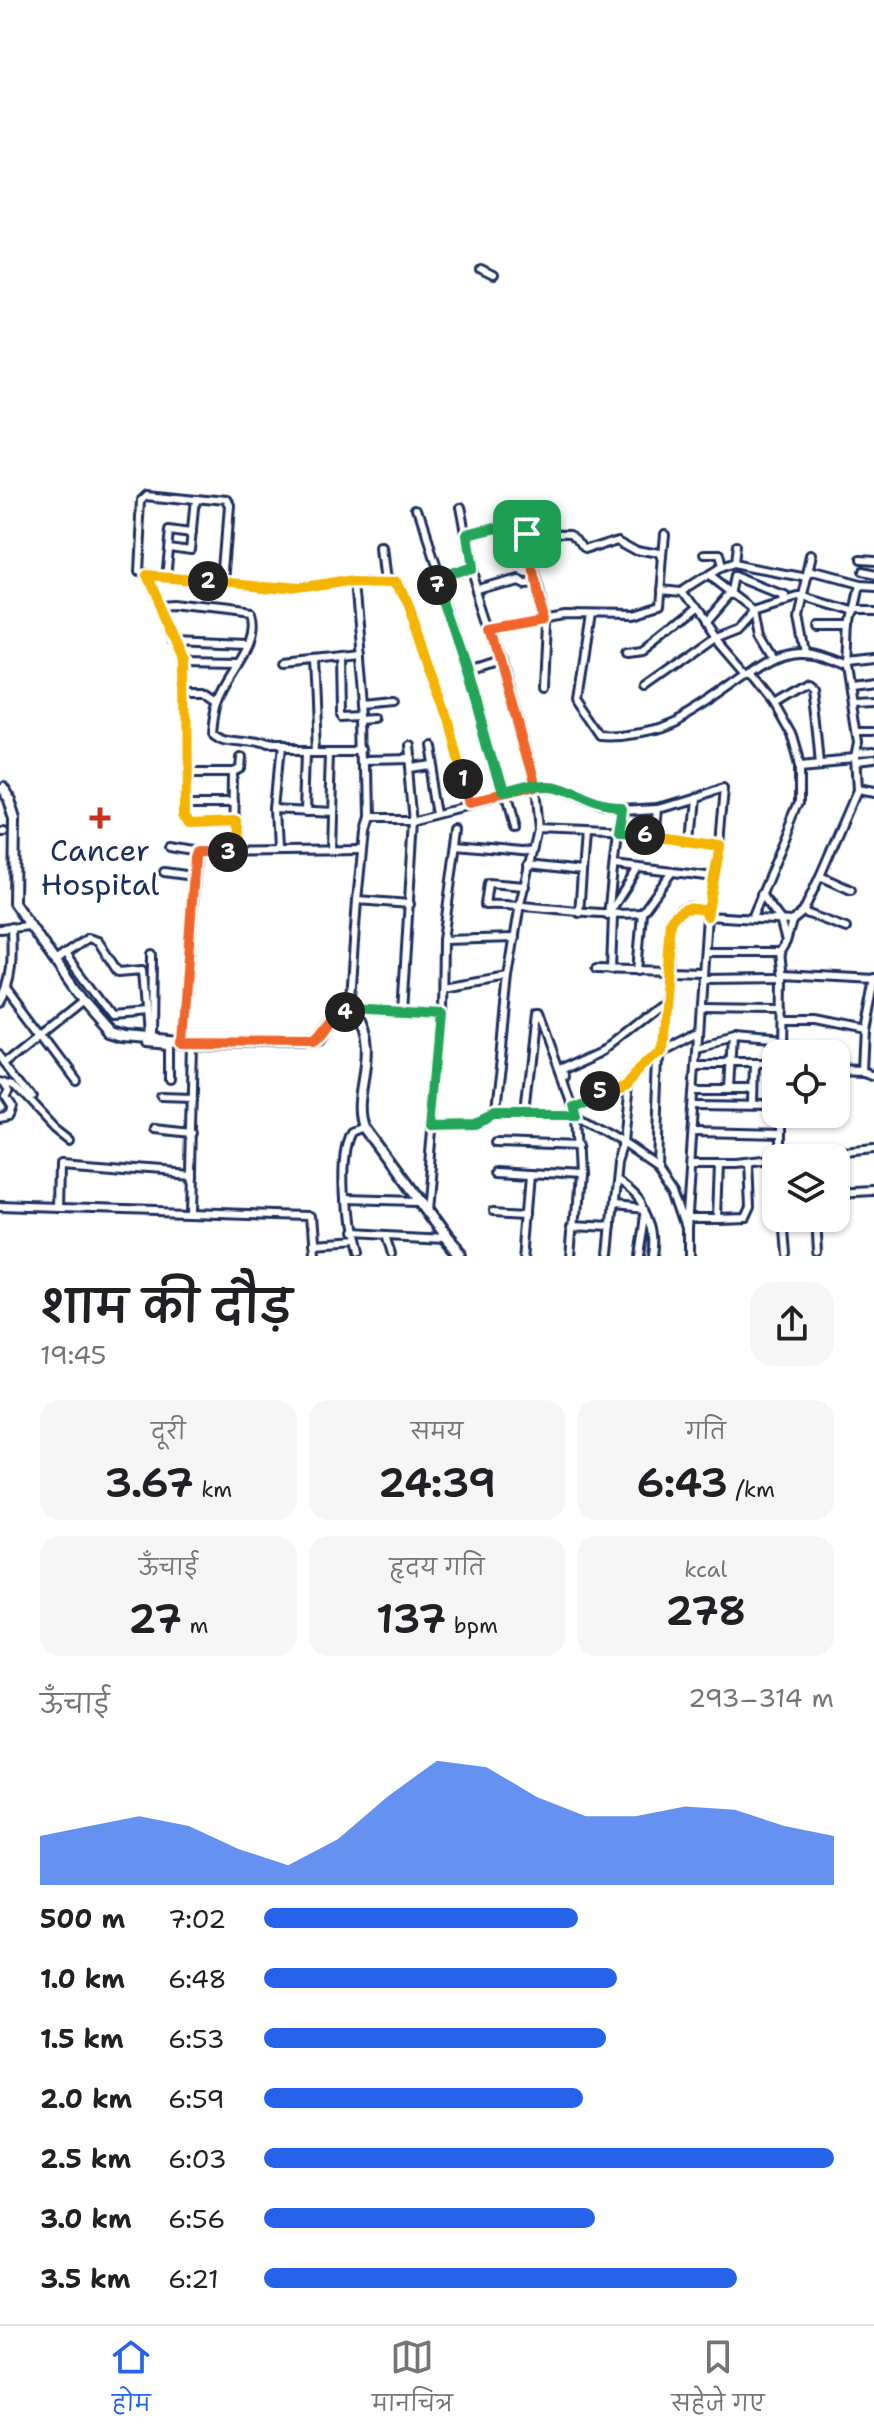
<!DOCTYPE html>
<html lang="hi">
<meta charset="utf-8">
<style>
body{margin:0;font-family:"Shantell Sans","Playpen Sans Deva",sans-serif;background:#f6f6f6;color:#202124;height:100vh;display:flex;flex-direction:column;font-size:30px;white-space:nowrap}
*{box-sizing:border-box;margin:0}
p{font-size:26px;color:#757577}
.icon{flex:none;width:44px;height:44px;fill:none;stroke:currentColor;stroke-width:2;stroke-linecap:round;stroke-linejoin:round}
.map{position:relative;height:1256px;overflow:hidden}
.details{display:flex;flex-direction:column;background:#fff;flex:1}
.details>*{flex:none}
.fabs{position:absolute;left:762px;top:1040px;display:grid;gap:16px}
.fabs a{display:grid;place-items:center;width:88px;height:88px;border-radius:16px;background:#fff;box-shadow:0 2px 6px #0004;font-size:40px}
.pin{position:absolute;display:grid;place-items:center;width:68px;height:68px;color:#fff;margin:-34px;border-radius:16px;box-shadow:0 4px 12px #0006}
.km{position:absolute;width:40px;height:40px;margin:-20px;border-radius:50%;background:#222;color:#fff;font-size:22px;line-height:40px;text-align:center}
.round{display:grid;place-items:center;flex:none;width:84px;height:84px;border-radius:24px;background:#f6f6f6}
.headline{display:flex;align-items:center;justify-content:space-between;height:136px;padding:0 40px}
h1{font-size:44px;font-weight:600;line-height:60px}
.metrics{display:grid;grid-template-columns:repeat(3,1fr);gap:12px;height:136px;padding:8px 40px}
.metrics div{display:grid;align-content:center;border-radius:20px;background:#f6f6f6;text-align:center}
.metrics b{font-size:40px;font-weight:600}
.metrics small{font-size:22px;font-weight:400}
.metrics p{font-size:22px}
.chart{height:224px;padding:16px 40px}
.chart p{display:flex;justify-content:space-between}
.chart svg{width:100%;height:144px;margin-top:8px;fill:#2563eb;opacity:.7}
ul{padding:0 40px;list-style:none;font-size:26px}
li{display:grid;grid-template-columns:128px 96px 1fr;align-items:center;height:60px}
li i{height:20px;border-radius:10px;background:#2563eb}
.tabs{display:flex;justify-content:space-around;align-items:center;height:112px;border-top:2px solid #e0e0e0;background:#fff;font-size:22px;color:#757577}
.tabs a{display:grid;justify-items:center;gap:4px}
.tabs .selected{color:#2563eb}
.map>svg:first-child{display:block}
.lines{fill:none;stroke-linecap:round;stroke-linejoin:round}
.street-casing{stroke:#1b2f5e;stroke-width:12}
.secondary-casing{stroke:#1b2f5e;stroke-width:14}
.street{stroke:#fff;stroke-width:6}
.secondary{stroke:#fff;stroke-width:8}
.split-1-casing{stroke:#fff;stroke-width:16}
.split-2-casing{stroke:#fff;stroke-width:16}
.split-3-casing{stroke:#fff;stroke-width:16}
.split-4-casing{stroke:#fff;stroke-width:16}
.split-5-casing{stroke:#fff;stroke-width:16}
.split-6-casing{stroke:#fff;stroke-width:16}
.split-7-casing{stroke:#fff;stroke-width:16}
.split-8-casing{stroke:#fff;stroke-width:16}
.split-1{stroke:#f0652b;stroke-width:10}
.split-2{stroke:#f5b400;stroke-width:10}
.split-3{stroke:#f5b400;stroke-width:10}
.split-4{stroke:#f0652b;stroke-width:10}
.split-5{stroke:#22a559;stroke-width:10}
.split-6{stroke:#f5b400;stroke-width:10}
.split-7{stroke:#22a559;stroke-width:10}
.split-8{stroke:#22a559;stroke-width:10}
.poi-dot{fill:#c8321e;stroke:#fff;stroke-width:3}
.labels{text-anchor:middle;stroke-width:6;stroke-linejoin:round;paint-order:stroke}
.poi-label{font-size:30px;fill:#1b2f5e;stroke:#fff}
</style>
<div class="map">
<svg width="874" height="1256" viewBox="0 0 874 1256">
<rect width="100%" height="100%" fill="#fff"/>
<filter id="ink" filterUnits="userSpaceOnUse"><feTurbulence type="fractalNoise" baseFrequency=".0125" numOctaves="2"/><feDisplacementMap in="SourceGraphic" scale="16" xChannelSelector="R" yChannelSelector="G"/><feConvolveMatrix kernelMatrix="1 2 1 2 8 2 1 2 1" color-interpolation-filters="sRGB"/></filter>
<g filter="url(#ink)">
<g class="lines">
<defs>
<g id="street">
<path d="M481,270L493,276"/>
<path d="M459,510L470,568L500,660L533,789L537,831L520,904L508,977L494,1115H575L623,1142L657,1165L673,1189L686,1227"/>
<path d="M416,515L467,671L511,828"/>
<path d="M527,534L546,623L543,688"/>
<path d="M465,538L514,527L527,534L573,535L583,550L618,539L638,550L660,554L662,559"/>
<path d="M170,546L194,549L199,499"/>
<path d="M385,548L389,579"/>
<path d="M703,556H718L721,569"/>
<path d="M856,560L874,561"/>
<path d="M735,564L737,545"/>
<path d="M858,572L874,575"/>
<path d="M808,573L856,586L874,587"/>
<path d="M146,576L184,661L185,814L190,822L234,820"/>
<path d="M711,576L755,610L760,633L773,655"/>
<path d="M166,578L171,528L196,531"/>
<path d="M435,579L470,568"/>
<path d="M226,583L232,509L228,502L147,494L142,499L138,571L146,576L294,589L354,580L395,581L443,707L470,804"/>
<path d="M478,588L516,577L522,580L535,579"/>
<path d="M660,591L683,593L721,569L735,564L807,578"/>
<path d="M683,593L715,638L746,674L750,672L773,701L791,733L800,764V802L752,918"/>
<path d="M783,601L796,597L851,614"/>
<path d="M160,606L176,605L251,614C261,645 226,672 218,701C215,711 214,722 213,733C226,746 246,739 265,748H368"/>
<path d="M852,611H874"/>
<path d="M591,615L578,698L604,736C660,741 702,704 746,674"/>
<path d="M704,624L731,593"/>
<path d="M489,627L567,614L633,615L659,607L665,534"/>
<path d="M817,628H848"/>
<path d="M173,641L247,644"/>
<path d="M804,650L797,619L811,557"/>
<path d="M625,655L641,653L694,611"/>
<path d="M342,657L343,712L345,715L366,714"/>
<path d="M846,660L874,657"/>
<path d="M184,661L238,662"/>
<path d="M314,661L318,748"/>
<path d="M284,663L361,655"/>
<path d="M467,671L500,660"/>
<path d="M750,672C788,644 803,647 846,664"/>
<path d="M850,685L874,682"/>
<path d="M643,689L715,638L738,629L755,610L783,601L784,595L737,576L733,595"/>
<path d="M185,692H208L218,699"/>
<path d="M773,701L806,681L812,686L820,762"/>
<path d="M853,702L874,701"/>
<path d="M365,703L397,700"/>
<path d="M366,719L379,718"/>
<path d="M857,733H874"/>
<path d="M428,745L439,812"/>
<path d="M856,756L874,755"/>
<path d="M368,761L409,760"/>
<path d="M800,764L855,759"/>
<path d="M856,765L874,763"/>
<path d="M410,768L430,765"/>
<path d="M185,773H234"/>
<path d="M857,790L874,793"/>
<path d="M184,802H234"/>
<path d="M275,809L332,812"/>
<path d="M307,811L309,748"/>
<path d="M368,820H414L533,789L551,787L601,808L623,809L656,807L725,786L720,846L707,916L686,1227V1256"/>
<path d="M537,831L653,836L720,846"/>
<path d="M0,832H5"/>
<path d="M619,834L623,809"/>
<path d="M653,836L656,807"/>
<path d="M687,840L691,796"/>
<path d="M456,845L532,852"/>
<path d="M170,847L197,852"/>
<path d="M277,850L275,809L281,748"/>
<path d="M331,850L334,748"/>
<path d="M233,852L234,773L240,770L241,759"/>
<path d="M528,865L582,871"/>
<path d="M614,865L715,877"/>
<path d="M164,872L193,876"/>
<path d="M820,876L851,890"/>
<path d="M525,886L488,883L485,905C538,903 589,917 642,913"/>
<path d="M761,894L780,919L785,938"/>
<path d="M357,900L410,904"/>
<path d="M610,912L638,868"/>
<path d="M803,912L846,928"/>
<path d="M579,913L585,834"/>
<path d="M608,915L617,834"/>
<path d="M0,929L29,926"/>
<path d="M443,940L515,938"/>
<path d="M706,952H780"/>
<path d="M65,954L111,1016L145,1013"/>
<path d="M55,961L88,938L98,941L118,972L142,970L147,1038"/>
<path d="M596,969L703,972"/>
<path d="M611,970L613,915"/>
<path d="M637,971L642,913L672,872"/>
<path d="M783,974L874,979"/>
<path d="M703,979L783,978"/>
<path d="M443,988L508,977"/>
<path d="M8,989L75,1079"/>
<path d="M0,1002C14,978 12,954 11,927"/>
<path d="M349,1009L442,1014"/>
<path d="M701,1009L783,1010"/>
<path d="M349,1012L357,900L364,833L368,820L366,714L354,580"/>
<path d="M402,1012L414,820L407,747"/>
<path d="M783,1022H815L864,1032"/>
<path d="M151,1038L152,954"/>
<path d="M182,1041L197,852L362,850"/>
<path d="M145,1043L170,1045"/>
<path d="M699,1047L734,1038L783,1042"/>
<path d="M782,1054L783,978L780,952L786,942L792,921L803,912L820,876L857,790L855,759L858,744L846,664L848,624L856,586"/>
<path d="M0,1055L32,1098"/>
<path d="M6,1063L83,1001"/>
<path d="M697,1064H776"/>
<path d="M836,1069L862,1070L874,1074"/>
<path d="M862,1070L864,1032L874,978"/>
<path d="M564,1073L563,1066L605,1047L663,1002"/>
<path d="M170,1076V1040"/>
<path d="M0,1082L14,1086L54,1129L68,1140"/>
<path d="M696,1090H754"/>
<path d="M731,1090L734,1038"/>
<path d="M161,1094L191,1095"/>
<path d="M572,1099V1102L629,1080L661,1051L698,1032"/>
<path d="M695,1105L776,1106"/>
<path d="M754,1105L755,1064"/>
<path d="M524,1116L535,1014H538L575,1115L578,1176L572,1256"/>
<path d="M0,1118L8,1116L11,1108L5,1099L9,1092L5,1085"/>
<path d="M432,1125L475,1124L494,1115"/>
<path d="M155,1129L191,1133"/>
<path d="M694,1132L781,1134"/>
<path d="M496,1143L578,1146"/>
<path d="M781,1158V1114"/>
<path d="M692,1163H734L874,1149"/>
<path d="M718,1163L716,1217L745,1216L750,1205L748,1162"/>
<path d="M657,1165L663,1002L668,972L670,921L680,910L689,907L703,910L707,916L792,921"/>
<path d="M500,1171L578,1176"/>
<path d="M616,1179C655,1205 644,1213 639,1256"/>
<path d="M836,1193L874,1191"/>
<path d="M344,1199L416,1201"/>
<path d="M0,1206L310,1216L313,1256"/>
<path d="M613,1206L645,1209C653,1225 655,1238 652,1256"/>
<path d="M60,1208L61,1163L189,1173"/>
<path d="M494,1210L530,1212"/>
<path d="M188,1211L192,1042"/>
<path d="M425,1212L442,1014L443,940L458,828"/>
<path d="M687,1217H716"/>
<path d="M782,1218L785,1256"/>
<path d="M816,1218L818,1256"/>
<path d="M573,1225L611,1227"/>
<path d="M346,1234L445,1239"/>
<path d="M384,1236L390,1256"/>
<path d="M312,1246L349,1243"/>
<path d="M352,1256C345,1228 337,1157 351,1132L363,1127"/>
<path d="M526,1256L533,1173"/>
<path d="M608,1256L617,1161L623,1142L629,1080"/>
</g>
<path id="secondary" d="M0,787L9,801L15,820L14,903L83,1001L110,1032L123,1036L192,1042L305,1043L318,1040C328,1025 333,1007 354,1014C382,1055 350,1091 363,1127L445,1239L460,1256"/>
</defs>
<use href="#street" class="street-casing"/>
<use href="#secondary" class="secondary-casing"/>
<use href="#street" class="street"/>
<use href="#secondary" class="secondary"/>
</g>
</g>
<g class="lines" filter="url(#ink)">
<defs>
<path id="split-1" d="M463,779L470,804L533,789L489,627L545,617L536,587L527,534"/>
<path id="split-2" d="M208,581L294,589L354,580L395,581L443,707L463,779"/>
<path id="split-3" d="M208,581L146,576L184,661L185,814L190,822L234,820L233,852H228"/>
<path id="split-4" d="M228,852H197L195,858L182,1041L313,1042C327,1033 327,1015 345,1012"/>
<path id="split-5" d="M345,1012L349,1009L442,1014L432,1125L475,1124L494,1115H575L572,1102L600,1091"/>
<path id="split-6" d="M600,1091L629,1080L661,1051L670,921C681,909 686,906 703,910L707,916L720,846L645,835"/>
<path id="split-7" d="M437,585L467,671L502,796C518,792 538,784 554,788C582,796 590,808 623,809L619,834L645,835"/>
<path id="split-8" d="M437,585L435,579L470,568L465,538L514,527L527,534"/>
</defs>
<use href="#split-1" class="split-1-casing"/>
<use href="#split-2" class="split-2-casing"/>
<use href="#split-3" class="split-3-casing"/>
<use href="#split-4" class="split-4-casing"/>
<use href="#split-5" class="split-5-casing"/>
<use href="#split-6" class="split-6-casing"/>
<use href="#split-7" class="split-7-casing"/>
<use href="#split-8" class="split-8-casing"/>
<use href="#split-1" class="split-1"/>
<use href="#split-2" class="split-2"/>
<use href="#split-3" class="split-3"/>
<use href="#split-4" class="split-4"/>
<use href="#split-5" class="split-5"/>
<use href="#split-6" class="split-6"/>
<use href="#split-7" class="split-7"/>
<use href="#split-8" class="split-8"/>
</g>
<path class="poi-dot" d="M96 806h8v8h8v8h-8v8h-8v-8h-8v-8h8z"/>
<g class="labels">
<g class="poi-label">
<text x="100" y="861">Cancer<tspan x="100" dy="34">Hospital</tspan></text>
</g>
</g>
</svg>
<div class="fabs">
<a><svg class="icon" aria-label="locate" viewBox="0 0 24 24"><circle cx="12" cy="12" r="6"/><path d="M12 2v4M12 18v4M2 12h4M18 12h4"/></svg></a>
<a><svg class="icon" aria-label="layers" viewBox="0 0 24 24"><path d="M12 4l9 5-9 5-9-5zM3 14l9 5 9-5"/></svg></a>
</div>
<div class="pin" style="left:527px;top:534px;background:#1e9e55"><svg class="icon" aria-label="arrive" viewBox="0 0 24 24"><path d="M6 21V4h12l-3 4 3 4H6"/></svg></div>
<b class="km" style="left:463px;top:779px">1</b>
<b class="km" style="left:208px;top:581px">2</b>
<b class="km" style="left:228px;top:852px">3</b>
<b class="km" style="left:345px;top:1012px">4</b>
<b class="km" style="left:600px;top:1091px">5</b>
<b class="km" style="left:645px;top:835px">6</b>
<b class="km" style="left:437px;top:585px">7</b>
</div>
<section class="details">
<div class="headline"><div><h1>शाम की दौड़</h1><p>19:45</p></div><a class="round"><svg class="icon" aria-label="share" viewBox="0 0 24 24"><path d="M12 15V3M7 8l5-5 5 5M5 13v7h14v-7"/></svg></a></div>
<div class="metrics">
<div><p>दूरी</p><b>3.67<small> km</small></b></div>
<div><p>समय</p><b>24:39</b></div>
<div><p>गति</p><b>6:43<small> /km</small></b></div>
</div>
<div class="metrics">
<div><p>ऊँचाई</p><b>27<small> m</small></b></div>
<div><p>हृदय गति</p><b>137<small> bpm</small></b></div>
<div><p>kcal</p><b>278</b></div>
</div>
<div class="chart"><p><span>ऊँचाई</span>293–314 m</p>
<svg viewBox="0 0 160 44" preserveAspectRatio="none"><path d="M0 44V29L10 26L20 23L30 26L40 33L50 38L60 30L70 17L80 6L90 8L100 17L110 23L120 23L130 20L140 21L150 26L160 29V44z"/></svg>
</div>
<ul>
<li><b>500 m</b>7:02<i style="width:55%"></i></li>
<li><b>1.0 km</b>6:48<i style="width:62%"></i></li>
<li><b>1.5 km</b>6:53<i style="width:60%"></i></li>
<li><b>2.0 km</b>6:59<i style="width:56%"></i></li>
<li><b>2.5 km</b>6:03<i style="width:100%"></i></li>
<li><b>3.0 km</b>6:56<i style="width:58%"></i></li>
<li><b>3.5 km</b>6:21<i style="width:83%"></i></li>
</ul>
</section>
<nav class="tabs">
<a class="selected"><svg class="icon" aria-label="home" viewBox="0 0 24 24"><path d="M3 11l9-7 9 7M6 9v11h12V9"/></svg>होम</a>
<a><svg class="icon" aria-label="map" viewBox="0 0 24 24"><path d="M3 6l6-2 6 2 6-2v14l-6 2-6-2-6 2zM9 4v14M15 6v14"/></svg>मानचित्र</a>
<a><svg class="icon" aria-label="saved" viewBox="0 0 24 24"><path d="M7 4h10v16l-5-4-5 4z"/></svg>सहेजे गए</a>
</nav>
